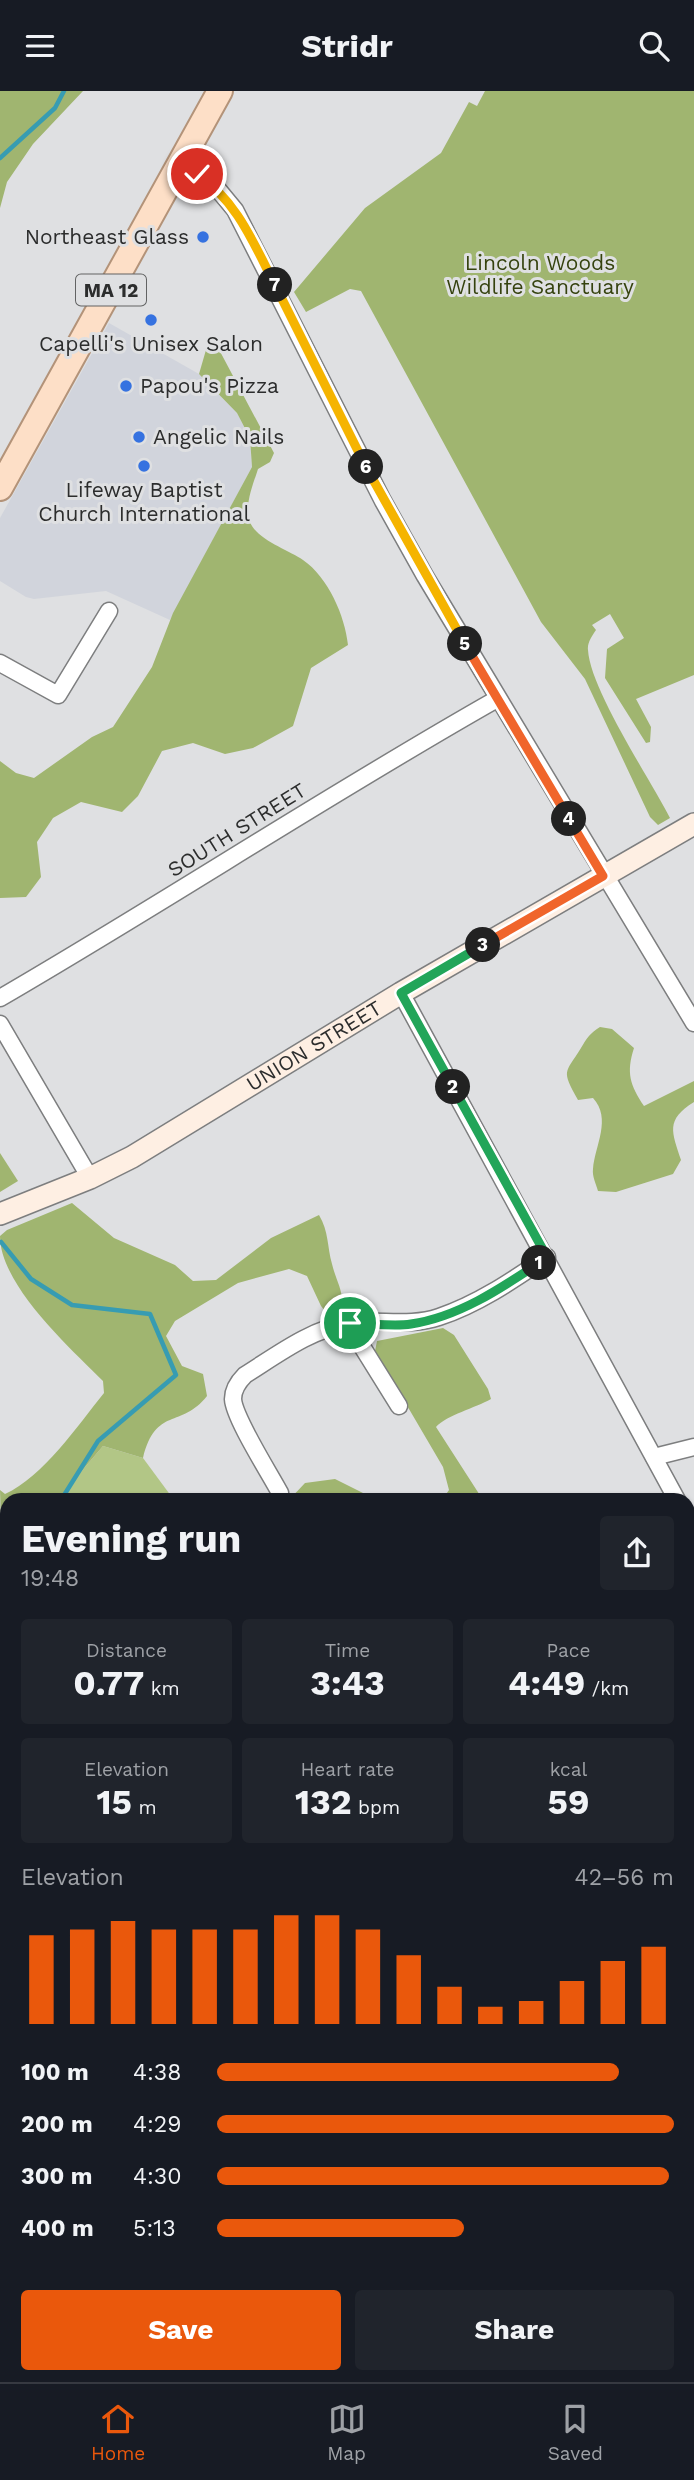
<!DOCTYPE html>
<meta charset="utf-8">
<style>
body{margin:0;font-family:"Work Sans",sans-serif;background:#20242c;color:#f1f3f6;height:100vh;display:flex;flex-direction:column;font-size:26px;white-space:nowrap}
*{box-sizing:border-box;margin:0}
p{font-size:23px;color:#9ea1a6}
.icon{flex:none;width:38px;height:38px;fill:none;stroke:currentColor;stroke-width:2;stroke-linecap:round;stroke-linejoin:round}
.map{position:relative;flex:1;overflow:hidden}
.panel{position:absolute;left:0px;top:1402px;width:695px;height:891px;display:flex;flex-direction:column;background:#171b24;border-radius:21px 21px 0 0;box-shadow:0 2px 5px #0004}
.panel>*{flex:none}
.pin{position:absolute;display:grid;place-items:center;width:60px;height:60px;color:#fff;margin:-30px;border:4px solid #fff;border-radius:50%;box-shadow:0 2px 7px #0007}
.km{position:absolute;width:35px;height:35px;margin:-18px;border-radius:50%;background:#222;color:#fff;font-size:19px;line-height:35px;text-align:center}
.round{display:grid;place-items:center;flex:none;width:74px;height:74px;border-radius:7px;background:#20242c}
.head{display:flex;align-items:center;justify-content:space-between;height:119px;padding:0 21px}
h1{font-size:38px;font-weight:700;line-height:52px}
.metrics{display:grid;grid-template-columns:repeat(3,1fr);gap:10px;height:119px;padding:7px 21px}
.metrics div{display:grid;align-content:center;border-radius:7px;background:#20242c;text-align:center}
.metrics b{font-size:35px;font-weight:700}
.metrics small{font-size:19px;font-weight:400}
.metrics p{font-size:19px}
.chart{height:196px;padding:14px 21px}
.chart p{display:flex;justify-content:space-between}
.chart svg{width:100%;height:126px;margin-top:7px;stroke:#ea580c;stroke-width:6}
.action{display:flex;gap:14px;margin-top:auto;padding:14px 21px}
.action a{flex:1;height:80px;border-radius:7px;background:#ea580c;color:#fff;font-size:28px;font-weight:700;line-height:80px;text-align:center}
.action a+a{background:#20242c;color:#f1f3f6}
ul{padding:0 21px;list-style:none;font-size:23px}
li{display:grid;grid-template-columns:112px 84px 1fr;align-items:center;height:52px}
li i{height:18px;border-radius:9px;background:#ea580c}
header{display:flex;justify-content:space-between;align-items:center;height:91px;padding:0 21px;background:#171b24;font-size:32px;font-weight:700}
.menu{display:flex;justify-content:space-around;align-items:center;height:98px;border-top:2px solid #363941;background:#171b24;font-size:19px;color:#9ea1a6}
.menu a{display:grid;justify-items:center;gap:4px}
.menu .current{color:#ea580c}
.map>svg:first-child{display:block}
.built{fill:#d1d4dc}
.green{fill:#b2c686}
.forest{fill:#a0b570}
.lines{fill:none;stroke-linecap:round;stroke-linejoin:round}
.stream{stroke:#379cb2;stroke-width:4.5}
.minor-casing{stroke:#7d7e7f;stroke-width:19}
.tertiary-casing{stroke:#7d7e7f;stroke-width:23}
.secondary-casing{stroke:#7d7e7f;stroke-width:24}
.primary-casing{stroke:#b39379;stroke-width:28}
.minor{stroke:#fff;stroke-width:16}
.tertiary{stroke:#fff;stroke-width:19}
.secondary{stroke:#feefe3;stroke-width:21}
.primary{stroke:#fddfc7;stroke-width:24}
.split-1-casing{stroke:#fff;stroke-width:14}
.split-2-casing{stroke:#fff;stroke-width:14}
.split-3-casing{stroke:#fff;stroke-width:14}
.split-4-casing{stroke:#fff;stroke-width:14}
.split-5-casing{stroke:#fff;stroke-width:14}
.split-6-casing{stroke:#fff;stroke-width:14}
.split-7-casing{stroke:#fff;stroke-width:14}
.split-8-casing{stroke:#fff;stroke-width:14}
.split-1{stroke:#22a559;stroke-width:9}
.split-2{stroke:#22a559;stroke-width:9}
.split-3{stroke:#22a559;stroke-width:9}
.split-4{stroke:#f0652b;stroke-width:9}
.split-5{stroke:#f0652b;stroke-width:9}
.split-6{stroke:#f5b400;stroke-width:9}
.split-7{stroke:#f5b400;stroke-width:9}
.split-8{stroke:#f5b400;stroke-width:9}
.poi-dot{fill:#3672e0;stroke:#dfe0e2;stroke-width:2.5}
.labels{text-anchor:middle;stroke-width:6;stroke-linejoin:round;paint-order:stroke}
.shield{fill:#dfe0e2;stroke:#626363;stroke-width:2}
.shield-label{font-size:19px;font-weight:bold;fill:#2c2d2d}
.poi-label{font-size:21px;fill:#2c2d2d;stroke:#dfe0e2}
.park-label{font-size:21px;fill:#35420e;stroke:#dfe0e2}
.street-label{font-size:21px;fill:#2c2d2d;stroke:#dfe0e2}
</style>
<header><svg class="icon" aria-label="menu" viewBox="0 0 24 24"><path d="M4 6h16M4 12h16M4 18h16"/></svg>Stridr<svg class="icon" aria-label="search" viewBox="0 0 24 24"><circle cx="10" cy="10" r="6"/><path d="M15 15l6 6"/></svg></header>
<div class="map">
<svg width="694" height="2291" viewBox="0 0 694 2291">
<rect width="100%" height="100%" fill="#dfe0e2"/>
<path class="built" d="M109,232L199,283L237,322L250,347L252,376L170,529L106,500L34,508L26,506L0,490V427Z"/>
<g class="green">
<path d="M103,1355L143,1367L174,1409H57Z"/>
<path d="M0,1433L7,1434V1594L0,1588Z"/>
<path d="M4,1610L7,1611V1986L0,1990V1617Z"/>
</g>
<g class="forest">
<path d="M0,0H83L33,53L7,91L0,117Z"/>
<path d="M485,0H694V584L636,608L651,636L650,651L646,652L605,587L607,558L624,547L610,523L592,534L596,539C592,545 587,552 588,559C590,598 650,688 670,727L658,734L650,726L585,588L541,531L361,200L350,198L306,221L294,201L365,117L441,62L469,11L477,15Z"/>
<path d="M215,251L274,362L270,371L258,378C253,394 244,414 250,431C257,449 289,459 303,469C328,486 345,525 348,554L311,577L293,635L253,657L225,663L193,652L162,660L138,705L122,721L81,711L53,727L37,751L41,786L26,806L0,807V670L16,682L34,687L92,646L113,636L152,576L173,522L252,376L250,347L237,322L199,283L208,252Z"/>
<path d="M600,936L612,938L634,957C626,982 630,994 644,1015L694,990V1011C665,1029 672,1041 681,1069L673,1083L616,1101L598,1100C596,1093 592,1085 593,1078C595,1054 612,1028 593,1007L578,1009C561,978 565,983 581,957C587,947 590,942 600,936Z"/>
<path d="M0,1062L18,1090L0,1101Z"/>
<path d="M72,1112L114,1147L175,1174L193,1190L216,1189L271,1147L319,1124C329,1141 327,1155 332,1173C336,1190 344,1200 342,1217L329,1225L321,1215L307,1185L289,1178L238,1192L175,1230L166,1245L182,1275L203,1283L207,1305C181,1338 156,1315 143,1367L103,1355L57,1409H7V1434L1,1433L0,1399L5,1403C43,1386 78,1334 104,1302L103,1290C70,1257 0,1194 0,1145L7,1139Z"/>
<path d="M443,1237L454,1244L488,1298L491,1308C475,1317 447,1324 436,1336L483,1409H442L449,1399L443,1376L375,1260L377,1250Z"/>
<path d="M335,1388L377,1409H289L305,1392Z"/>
<path d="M7,1638V1722L0,1720V1651Z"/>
<path d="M694,2169V2270L688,2272V2172Z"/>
<path d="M292,2286H518L513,2291H288Z"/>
</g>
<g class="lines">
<g class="stream">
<path d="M0,67L55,17L64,0"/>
<path d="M1,1151L31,1188L72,1214L150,1223L176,1284L98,1350L61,1409"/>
</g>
<defs>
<g id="minor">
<path d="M181,72L216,96L235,119L383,410L425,485L694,932"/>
<path d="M0,572L58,604L109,520"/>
<path d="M401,902L677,1409"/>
<path d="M0,907C167,810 329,703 497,608"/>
<path d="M0,933L90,1087"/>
<path d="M348,1233L399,1315"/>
<path d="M654,1366L694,1356"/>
<path d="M280,1402C270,1383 234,1327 233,1308C233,1298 238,1291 245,1284C277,1264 311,1238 349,1232C380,1228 409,1236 439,1226C478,1213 513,1189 547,1166"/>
<path d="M688,1428L694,1439"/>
<path d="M688,1647L694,1643"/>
<path d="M688,1794L694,1790"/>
<path d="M186,2291L190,2286"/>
</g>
<g id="tertiary">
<path d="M0,2263L7,2268"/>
<path d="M31,2286L39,2291"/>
</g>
<g id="secondary">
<path id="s1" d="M0,1123L90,1087L132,1066L401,902L694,733"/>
</g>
<path id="primary" d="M0,397L220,0"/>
</defs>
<use href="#minor" class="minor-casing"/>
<use href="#tertiary" class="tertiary-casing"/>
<use href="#secondary" class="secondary-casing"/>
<use href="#primary" class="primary-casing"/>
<use href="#minor" class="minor"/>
<use href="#tertiary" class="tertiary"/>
<use href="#secondary" class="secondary"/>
<use href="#primary" class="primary"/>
</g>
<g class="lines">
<defs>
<path id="split-1" d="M350,1232C370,1232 392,1236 411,1233C458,1226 500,1198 539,1172"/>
<path id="split-2" d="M453,996L547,1166L539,1172"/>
<path id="split-3" d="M453,996L401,902L483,854"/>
<path id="split-4" d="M483,854L603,785L569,728"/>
<path id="split-5" d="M465,553L569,728"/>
<path id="split-6" d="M366,376L465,553"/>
<path id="split-7" d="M275,194L366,376"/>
<path id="split-8" d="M197,83C237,110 253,151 275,194"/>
</defs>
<use href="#split-1" class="split-1-casing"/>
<use href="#split-2" class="split-2-casing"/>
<use href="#split-3" class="split-3-casing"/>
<use href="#split-4" class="split-4-casing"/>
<use href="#split-5" class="split-5-casing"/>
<use href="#split-6" class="split-6-casing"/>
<use href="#split-7" class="split-7-casing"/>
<use href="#split-8" class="split-8-casing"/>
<use href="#split-1" class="split-1"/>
<use href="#split-2" class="split-2"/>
<use href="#split-3" class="split-3"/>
<use href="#split-4" class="split-4"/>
<use href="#split-5" class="split-5"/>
<use href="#split-6" class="split-6"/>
<use href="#split-7" class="split-7"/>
<use href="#split-8" class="split-8"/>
</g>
<g class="poi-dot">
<circle cx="203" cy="146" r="7"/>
<circle cx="151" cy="229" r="7"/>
<circle cx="126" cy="295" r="7"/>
<circle cx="139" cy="346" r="7"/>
<circle cx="144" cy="375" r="7"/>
</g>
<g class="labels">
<rect class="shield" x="76" y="183.5" width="70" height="31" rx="5"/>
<g class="shield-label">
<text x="111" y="206">MA 12</text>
</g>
<g class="poi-label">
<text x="189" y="153" text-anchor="end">Northeast Glass</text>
<text x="151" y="260">Capelli's Unisex Salon</text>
<text x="140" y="302" text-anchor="start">Papou's Pizza</text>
<text x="153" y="353" text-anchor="start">Angelic Nails</text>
<text x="144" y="406">Lifeway Baptist<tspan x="144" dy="24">Church International</tspan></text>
</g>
<g class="park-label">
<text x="540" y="179">Lincoln Woods<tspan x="540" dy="24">Wildlife Sanctuary</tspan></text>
</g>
<g class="street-label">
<text transform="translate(237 739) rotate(-32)" y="7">SOUTH STREET</text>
<text dy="7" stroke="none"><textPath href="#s1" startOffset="357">UNION STREET</textPath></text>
</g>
</g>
</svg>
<div class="pin" style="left:350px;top:1232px;background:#1e9e55"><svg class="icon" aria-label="arrive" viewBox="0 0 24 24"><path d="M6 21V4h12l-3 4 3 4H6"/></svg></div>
<div class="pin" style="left:197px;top:83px;background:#d93025"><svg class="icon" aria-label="check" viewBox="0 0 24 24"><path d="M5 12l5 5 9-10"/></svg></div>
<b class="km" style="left:539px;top:1172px">1</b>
<b class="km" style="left:453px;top:996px">2</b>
<b class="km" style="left:483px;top:854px">3</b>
<b class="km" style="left:569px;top:728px">4</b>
<b class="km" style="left:465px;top:553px">5</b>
<b class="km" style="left:366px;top:376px">6</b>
<b class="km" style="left:275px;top:194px">7</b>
<section class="panel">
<div class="head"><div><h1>Evening run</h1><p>19:48</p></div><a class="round"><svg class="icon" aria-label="share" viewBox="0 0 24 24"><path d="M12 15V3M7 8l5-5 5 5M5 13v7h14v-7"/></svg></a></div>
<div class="metrics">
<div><p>Distance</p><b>0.77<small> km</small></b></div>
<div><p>Time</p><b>3:43</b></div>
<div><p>Pace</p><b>4:49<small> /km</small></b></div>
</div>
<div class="metrics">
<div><p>Elevation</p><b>15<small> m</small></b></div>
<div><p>Heart rate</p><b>132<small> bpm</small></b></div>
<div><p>kcal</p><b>59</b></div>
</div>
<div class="chart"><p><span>Elevation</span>42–56 m</p>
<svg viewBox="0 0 160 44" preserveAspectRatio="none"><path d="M5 44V13M15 44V11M25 44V8M35 44V11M45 44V11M55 44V11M65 44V6M75 44V6M85 44V11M95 44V20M105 44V31M115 44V38M125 44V36M135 44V29M145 44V22M155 44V17"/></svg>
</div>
<ul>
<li><b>100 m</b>4:38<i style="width:88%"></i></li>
<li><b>200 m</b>4:29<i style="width:100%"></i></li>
<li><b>300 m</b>4:30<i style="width:99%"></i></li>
<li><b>400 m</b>5:13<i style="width:54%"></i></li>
</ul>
<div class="action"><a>Save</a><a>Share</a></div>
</section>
</div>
<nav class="menu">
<a class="current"><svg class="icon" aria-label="home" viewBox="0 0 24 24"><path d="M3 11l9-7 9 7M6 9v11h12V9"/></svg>Home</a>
<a><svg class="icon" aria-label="map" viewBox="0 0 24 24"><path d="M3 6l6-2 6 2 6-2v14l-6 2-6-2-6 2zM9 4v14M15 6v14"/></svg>Map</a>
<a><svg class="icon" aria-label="saved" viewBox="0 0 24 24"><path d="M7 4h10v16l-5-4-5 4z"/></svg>Saved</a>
</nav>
